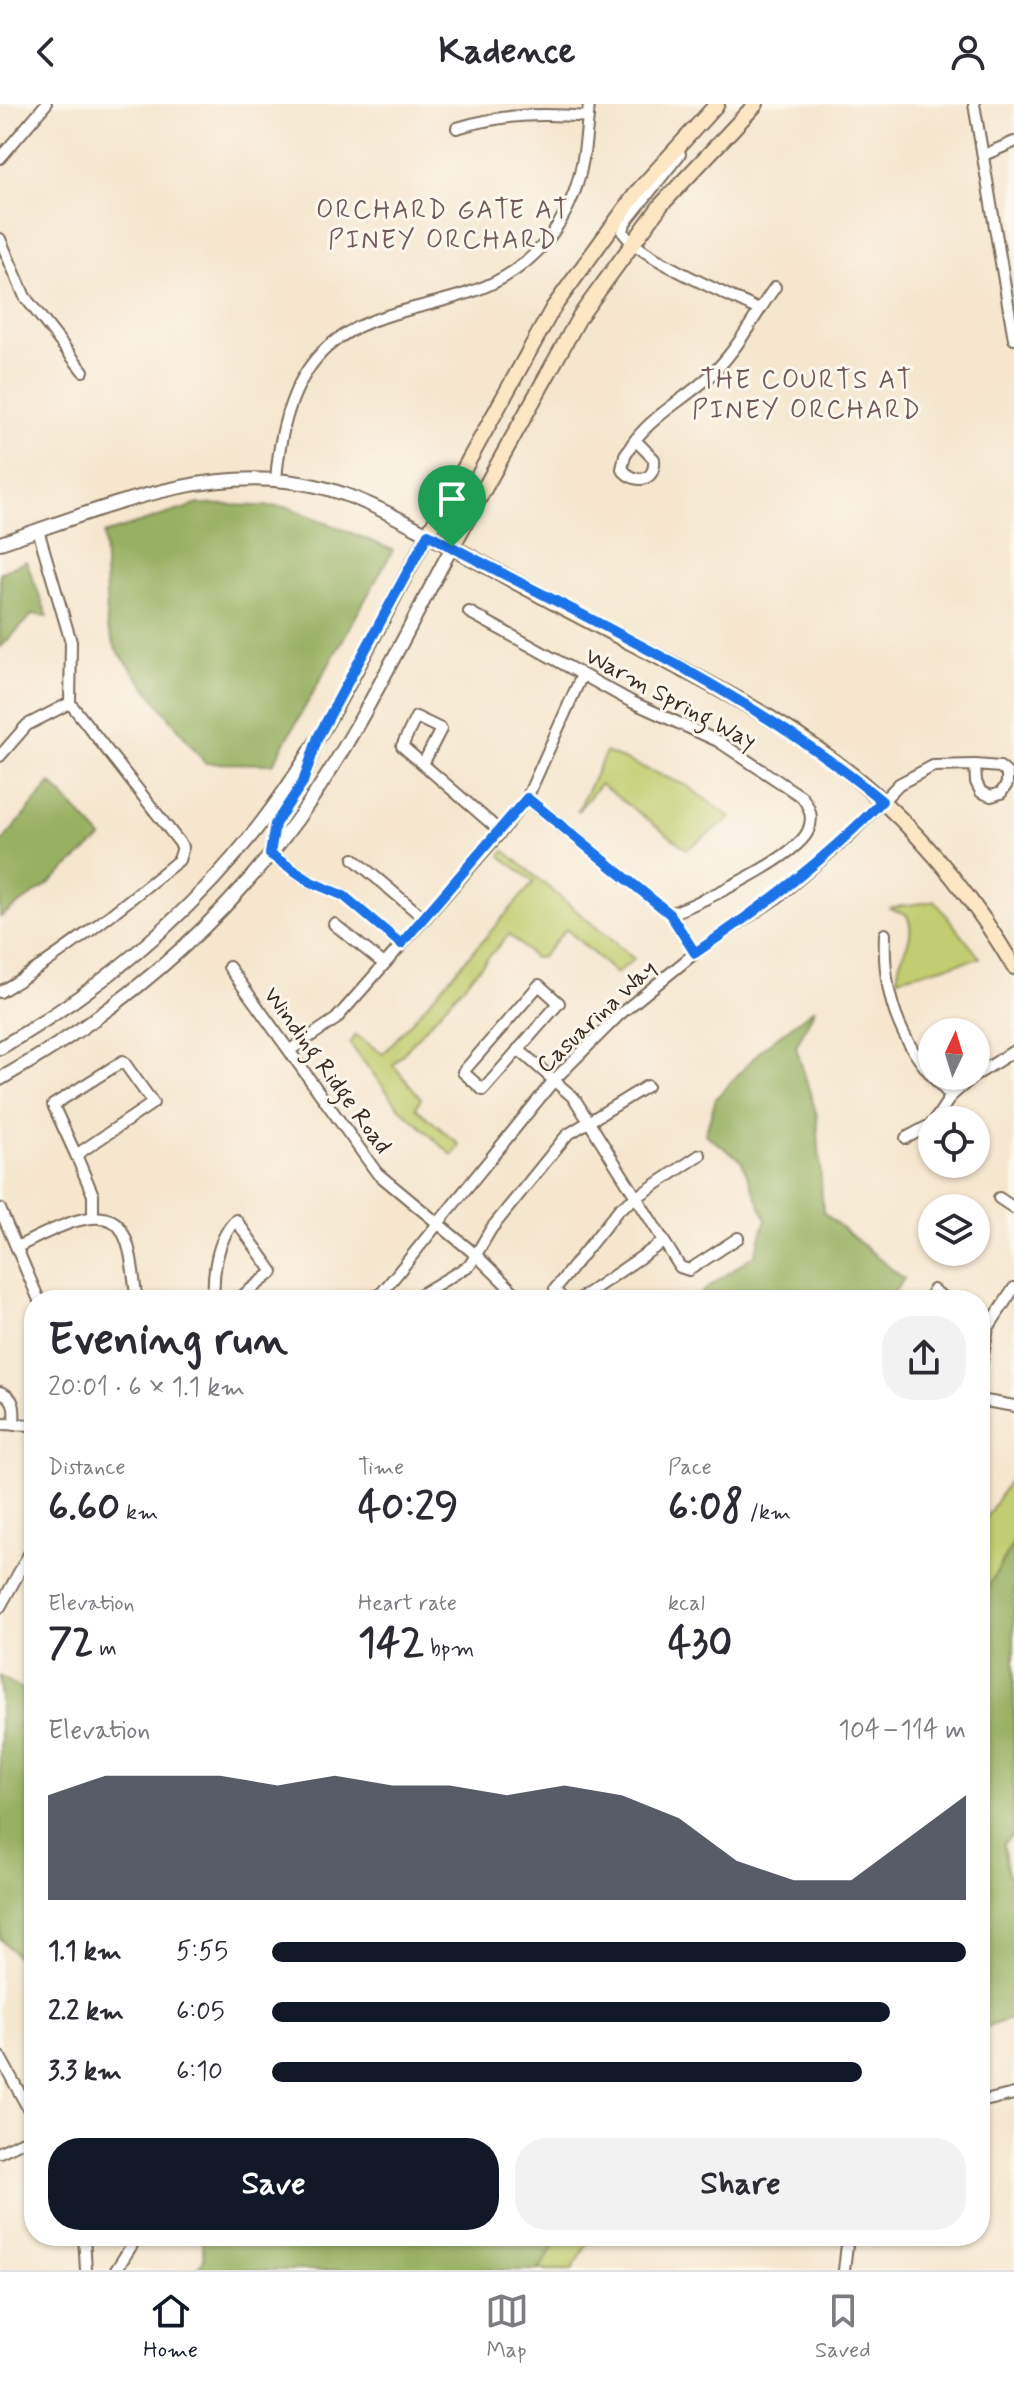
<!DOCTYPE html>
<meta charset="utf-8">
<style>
body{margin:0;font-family:Mynerve,sans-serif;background:#f2f2f3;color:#2b2b33;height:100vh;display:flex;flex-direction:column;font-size:30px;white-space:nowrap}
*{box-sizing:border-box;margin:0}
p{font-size:26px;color:#7c7c81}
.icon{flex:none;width:44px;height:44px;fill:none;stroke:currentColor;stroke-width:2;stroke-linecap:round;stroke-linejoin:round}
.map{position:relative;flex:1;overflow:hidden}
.details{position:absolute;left:24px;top:1186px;width:966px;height:956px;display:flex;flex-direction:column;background:#fff;border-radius:32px;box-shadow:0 2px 6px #0004}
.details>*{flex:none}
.needle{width:52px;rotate:4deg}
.buttons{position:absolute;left:918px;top:914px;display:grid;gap:16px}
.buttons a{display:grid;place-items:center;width:72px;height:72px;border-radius:50%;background:#fff;box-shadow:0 2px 6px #0004;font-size:40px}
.pin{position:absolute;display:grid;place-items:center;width:68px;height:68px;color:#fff;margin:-82px -34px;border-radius:50% 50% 50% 0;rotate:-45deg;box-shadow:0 0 8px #0007}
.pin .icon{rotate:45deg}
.round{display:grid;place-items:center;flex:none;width:84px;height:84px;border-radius:32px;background:#f2f2f3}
.headline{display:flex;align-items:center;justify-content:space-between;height:136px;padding:0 24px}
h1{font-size:44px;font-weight:700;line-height:60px}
.stats{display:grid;grid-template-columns:repeat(3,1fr);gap:12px;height:136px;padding:8px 24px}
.stats div{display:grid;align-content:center}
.stats b{font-size:40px;font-weight:700}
.stats small{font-size:22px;font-weight:400}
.stats p{font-size:22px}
.chart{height:224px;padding:16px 24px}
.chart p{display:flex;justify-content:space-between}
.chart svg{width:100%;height:144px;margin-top:8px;fill:#111827;opacity:.7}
.cta{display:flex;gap:16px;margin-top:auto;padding:16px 24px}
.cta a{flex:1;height:92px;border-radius:32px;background:#111827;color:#fff;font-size:32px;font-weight:700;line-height:92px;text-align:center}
.cta a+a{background:#f2f2f3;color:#2b2b33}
ul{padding:0 24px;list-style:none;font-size:26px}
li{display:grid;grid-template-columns:128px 96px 1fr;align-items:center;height:60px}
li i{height:20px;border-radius:10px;background:#111827}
header{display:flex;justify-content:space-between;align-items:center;height:104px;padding:0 24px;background:#fff;font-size:36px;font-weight:700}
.tab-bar{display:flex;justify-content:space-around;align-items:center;height:112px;border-top:2px solid #e1e1e2;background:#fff;font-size:22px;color:#7c7c81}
.tab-bar a{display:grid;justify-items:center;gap:4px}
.tab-bar .active{color:#111827}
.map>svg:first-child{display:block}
.green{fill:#c1cd6f;stroke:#7e7c46;stroke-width:2}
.forest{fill:#98b062;stroke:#6a6d40;stroke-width:2}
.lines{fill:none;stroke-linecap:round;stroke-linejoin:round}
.minor-casing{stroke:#7c6c5b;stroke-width:14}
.tertiary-casing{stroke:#7c6c5b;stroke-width:16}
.secondary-casing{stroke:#7c6c5b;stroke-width:18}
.minor{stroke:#fff;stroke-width:10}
.tertiary{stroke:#fff;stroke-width:12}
.secondary{stroke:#fce6c4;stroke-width:14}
.route-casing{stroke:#fff;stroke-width:16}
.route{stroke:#1a73e8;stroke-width:10}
.labels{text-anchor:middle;stroke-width:6;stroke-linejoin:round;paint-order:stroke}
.street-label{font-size:24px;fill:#3b2a1e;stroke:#fbf7ec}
.neighbourhood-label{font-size:26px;letter-spacing:2px;fill:#74595b;stroke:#fbf7ec}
</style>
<header><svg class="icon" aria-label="back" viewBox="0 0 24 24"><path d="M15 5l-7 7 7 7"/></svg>Kadence<svg class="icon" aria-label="person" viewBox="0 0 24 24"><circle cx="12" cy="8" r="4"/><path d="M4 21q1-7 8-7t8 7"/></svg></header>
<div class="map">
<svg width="1014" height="2166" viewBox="0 0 1014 2166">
<rect width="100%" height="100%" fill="#fbf7ec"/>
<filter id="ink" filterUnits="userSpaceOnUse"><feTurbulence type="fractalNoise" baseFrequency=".0125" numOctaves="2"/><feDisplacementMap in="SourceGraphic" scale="16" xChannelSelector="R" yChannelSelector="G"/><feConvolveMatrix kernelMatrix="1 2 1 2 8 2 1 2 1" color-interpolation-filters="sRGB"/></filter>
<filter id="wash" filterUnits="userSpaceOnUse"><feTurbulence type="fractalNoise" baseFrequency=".006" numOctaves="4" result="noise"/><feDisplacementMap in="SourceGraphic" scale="32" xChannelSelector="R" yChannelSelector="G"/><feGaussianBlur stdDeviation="1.8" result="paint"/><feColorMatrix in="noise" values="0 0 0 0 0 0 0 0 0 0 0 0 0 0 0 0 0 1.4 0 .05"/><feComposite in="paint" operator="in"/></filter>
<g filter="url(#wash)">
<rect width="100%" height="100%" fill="#f5e6cd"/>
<g class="green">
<path d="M606,648L687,682L731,714L687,745L600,680L577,708Z"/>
<path d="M505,747L634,855L616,870L566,825L542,853L534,854L509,830L393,961L421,994L416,1004L460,1041L453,1052L399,1003L349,939L356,931L383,950L534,778L501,752Z"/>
<path d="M935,797L980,854L898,874C896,849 920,835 906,810L889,804Z"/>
<path d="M1014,1368V1438L980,1497V1424Z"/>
<path d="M560,2132H592L572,2166H539Z"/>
</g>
<g class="forest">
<path d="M199,400L288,403L393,446L273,660L205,659L116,545L107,522L104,430Z"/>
<path d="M26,457L48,513L33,510L0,544V469Z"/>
<path d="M51,679L102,734L46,782L0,813V740Z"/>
<path d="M815,904L796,943L817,1012L823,1108L904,1175L893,1189L892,1196H705L702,1188L755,1150L766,1115L741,1056L705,1030L716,994L763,944Z"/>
<path d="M1014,1438V1730L1003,1740L1008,1770L1014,1777V1914L980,1925V1497Z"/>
<path d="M0,1572L34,1593V1869L0,1835Z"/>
<path d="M201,2132H560L539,2166H196L204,2155Z"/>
</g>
</g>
<g filter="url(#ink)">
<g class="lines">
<defs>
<g id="minor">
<path d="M974,0L1014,235"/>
<path d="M457,24C503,10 541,9 588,13"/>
<path d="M680,50L625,119L623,128C638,153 729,191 759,206"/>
<path d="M984,51L1014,38"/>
<path d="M0,54L46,0"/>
<path d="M0,135L25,193L83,267"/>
<path d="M635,336L625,351L622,365C635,381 656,378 654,355L635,336C658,307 689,293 714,268C739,243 755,211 775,183"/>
<path d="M276,376C295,128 490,267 569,101C584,70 586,34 589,0"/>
<path d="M469,508L632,598L718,637L802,693C810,704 814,714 808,727C796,754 699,799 670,810"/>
<path d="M315,643C306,683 274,709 270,750L311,778L344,792L401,840"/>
<path d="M0,652L27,621L70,599"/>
<path d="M423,660L441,625L416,613L402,642L501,728"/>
<path d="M527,694L670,810L695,849"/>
<path d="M354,755L425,815"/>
<path d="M334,820L384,860"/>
<path d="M885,830C882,897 903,946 951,992"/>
<path d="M229,863L377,1069L476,1151L522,1196"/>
<path d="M539,881L559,899L483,986L463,968Z"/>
<path d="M0,888C64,850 121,803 179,756L183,743L70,599L71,538L38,426"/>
<path d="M518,945L574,994L680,1163L689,1166L738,1134"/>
<path d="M290,946L336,915L501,728L527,694L582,571"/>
<path d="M976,971L1014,947"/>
<path d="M935,1016L951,992L974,972"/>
<path d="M906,1034L932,1020"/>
<path d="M76,1051L53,1001L123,957L153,999L76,1051L93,1091V1113"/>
<path d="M999,1094L1014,1104"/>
<path d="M0,1105L39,1196"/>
<path d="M17,1143C41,1132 106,1092 123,1129C133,1148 133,1175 137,1196"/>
<path d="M933,1186L947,1196"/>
<path d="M418,1192L470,1161L491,1125L567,1031L647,982"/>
<path d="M214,1196C212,1171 217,1134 236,1116L273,1168L237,1196"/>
<path d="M376,1196L555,975L619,911L695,849L778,793L848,733L899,680L933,662L975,661L976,678L981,688L991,692L1001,689L1007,680V669L1000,663L975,661"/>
<path d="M563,1196L555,1185L619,1105L700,1051"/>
<path d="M578,1196L663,1138"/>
<path d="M980,1268L988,1224L1014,1184"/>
<path d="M0,1288C16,1293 15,1306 14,1321"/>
<path d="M980,1296L1014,1302"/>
<path d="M0,1320L34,1321"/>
<path d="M0,1503L34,1441"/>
<path d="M0,1953L34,2015"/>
<path d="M980,1998L1014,1990"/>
<path d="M0,2048L34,2032"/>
<path d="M84,2132L86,2166"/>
<path d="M116,2166L132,2141L124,2132"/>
<path d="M844,2166L848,2132"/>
</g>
<g id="tertiary">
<path d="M0,439C100,406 208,357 316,382C356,391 392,411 428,430C386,508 347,590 299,665C224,782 120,874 0,944"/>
<path d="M0,975C125,905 232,812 313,693C366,614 407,526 452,443"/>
</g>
<g id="secondary">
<path d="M717,0L638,87L553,204L428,430C494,466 559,502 626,536C715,582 808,628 882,697C934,745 978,802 1014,863"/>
<path d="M452,443L580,212L661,101L756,0"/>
</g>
</defs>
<use href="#minor" class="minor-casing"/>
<use href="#tertiary" class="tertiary-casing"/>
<use href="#secondary" class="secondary-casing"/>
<use href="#minor" class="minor"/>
<use href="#tertiary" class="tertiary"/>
<use href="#secondary" class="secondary"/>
</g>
</g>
<g class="lines" filter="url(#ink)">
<defs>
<path id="route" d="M428,430C582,514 746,584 882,697C824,757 764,802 695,849L670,810L527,694L401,840L344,792L311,778L270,750L275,720L303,678L318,633Z"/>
</defs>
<use href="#route" class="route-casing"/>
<use href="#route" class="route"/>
</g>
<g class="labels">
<g class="street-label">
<text transform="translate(671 594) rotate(28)" y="8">Warm Spring Way</text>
<text transform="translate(596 912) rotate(-43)" y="8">Casuarina Way</text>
<text transform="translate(328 966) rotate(54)" y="8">Winding Ridge Road</text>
</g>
<g class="neighbourhood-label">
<text x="443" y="114">ORCHARD GATE AT<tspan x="443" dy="30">PINEY ORCHARD</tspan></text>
<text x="807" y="284">THE COURTS AT<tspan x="807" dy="30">PINEY ORCHARD</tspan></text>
</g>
</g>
</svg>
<div class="buttons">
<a><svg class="needle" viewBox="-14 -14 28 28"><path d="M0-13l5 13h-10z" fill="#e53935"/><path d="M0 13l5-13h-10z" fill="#7c7c81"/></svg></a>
<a><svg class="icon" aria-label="locate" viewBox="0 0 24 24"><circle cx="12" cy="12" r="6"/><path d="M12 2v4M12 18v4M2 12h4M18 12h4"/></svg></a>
<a><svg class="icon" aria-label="layers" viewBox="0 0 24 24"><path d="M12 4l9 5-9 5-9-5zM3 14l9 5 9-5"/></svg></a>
</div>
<div class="pin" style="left:452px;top:443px;background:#1e9e55"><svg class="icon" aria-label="arrive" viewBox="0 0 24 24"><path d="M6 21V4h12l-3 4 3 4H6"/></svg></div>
<section class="details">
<div class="headline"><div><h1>Evening run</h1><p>20:01 · 6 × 1.1 km</p></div><a class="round"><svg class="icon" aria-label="share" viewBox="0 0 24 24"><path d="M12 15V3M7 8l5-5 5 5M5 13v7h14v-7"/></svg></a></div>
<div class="stats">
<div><p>Distance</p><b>6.60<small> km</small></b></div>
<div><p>Time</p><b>40:29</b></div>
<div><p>Pace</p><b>6:08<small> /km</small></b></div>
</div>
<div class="stats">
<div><p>Elevation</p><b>72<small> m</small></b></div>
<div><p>Heart rate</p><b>142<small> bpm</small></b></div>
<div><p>kcal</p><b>430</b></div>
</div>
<div class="chart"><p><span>Elevation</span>104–114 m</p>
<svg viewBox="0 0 160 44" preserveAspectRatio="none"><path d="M0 44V12L10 6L20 6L30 6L40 9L50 6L60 9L70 9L80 12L90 9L100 12L110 19L120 32L130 38L140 38L150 25L160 12V44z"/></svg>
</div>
<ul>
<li><b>1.1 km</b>5:55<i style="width:100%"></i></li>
<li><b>2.2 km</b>6:05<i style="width:89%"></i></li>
<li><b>3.3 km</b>6:10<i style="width:85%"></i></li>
</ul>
<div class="cta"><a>Save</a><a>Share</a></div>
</section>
</div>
<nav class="tab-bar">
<a class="active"><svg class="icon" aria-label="home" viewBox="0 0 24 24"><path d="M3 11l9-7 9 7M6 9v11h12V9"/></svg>Home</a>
<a><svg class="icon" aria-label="map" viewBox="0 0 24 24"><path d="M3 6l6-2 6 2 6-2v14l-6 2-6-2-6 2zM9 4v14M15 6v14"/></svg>Map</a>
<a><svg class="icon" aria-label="saved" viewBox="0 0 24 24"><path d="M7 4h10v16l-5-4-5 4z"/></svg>Saved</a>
</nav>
